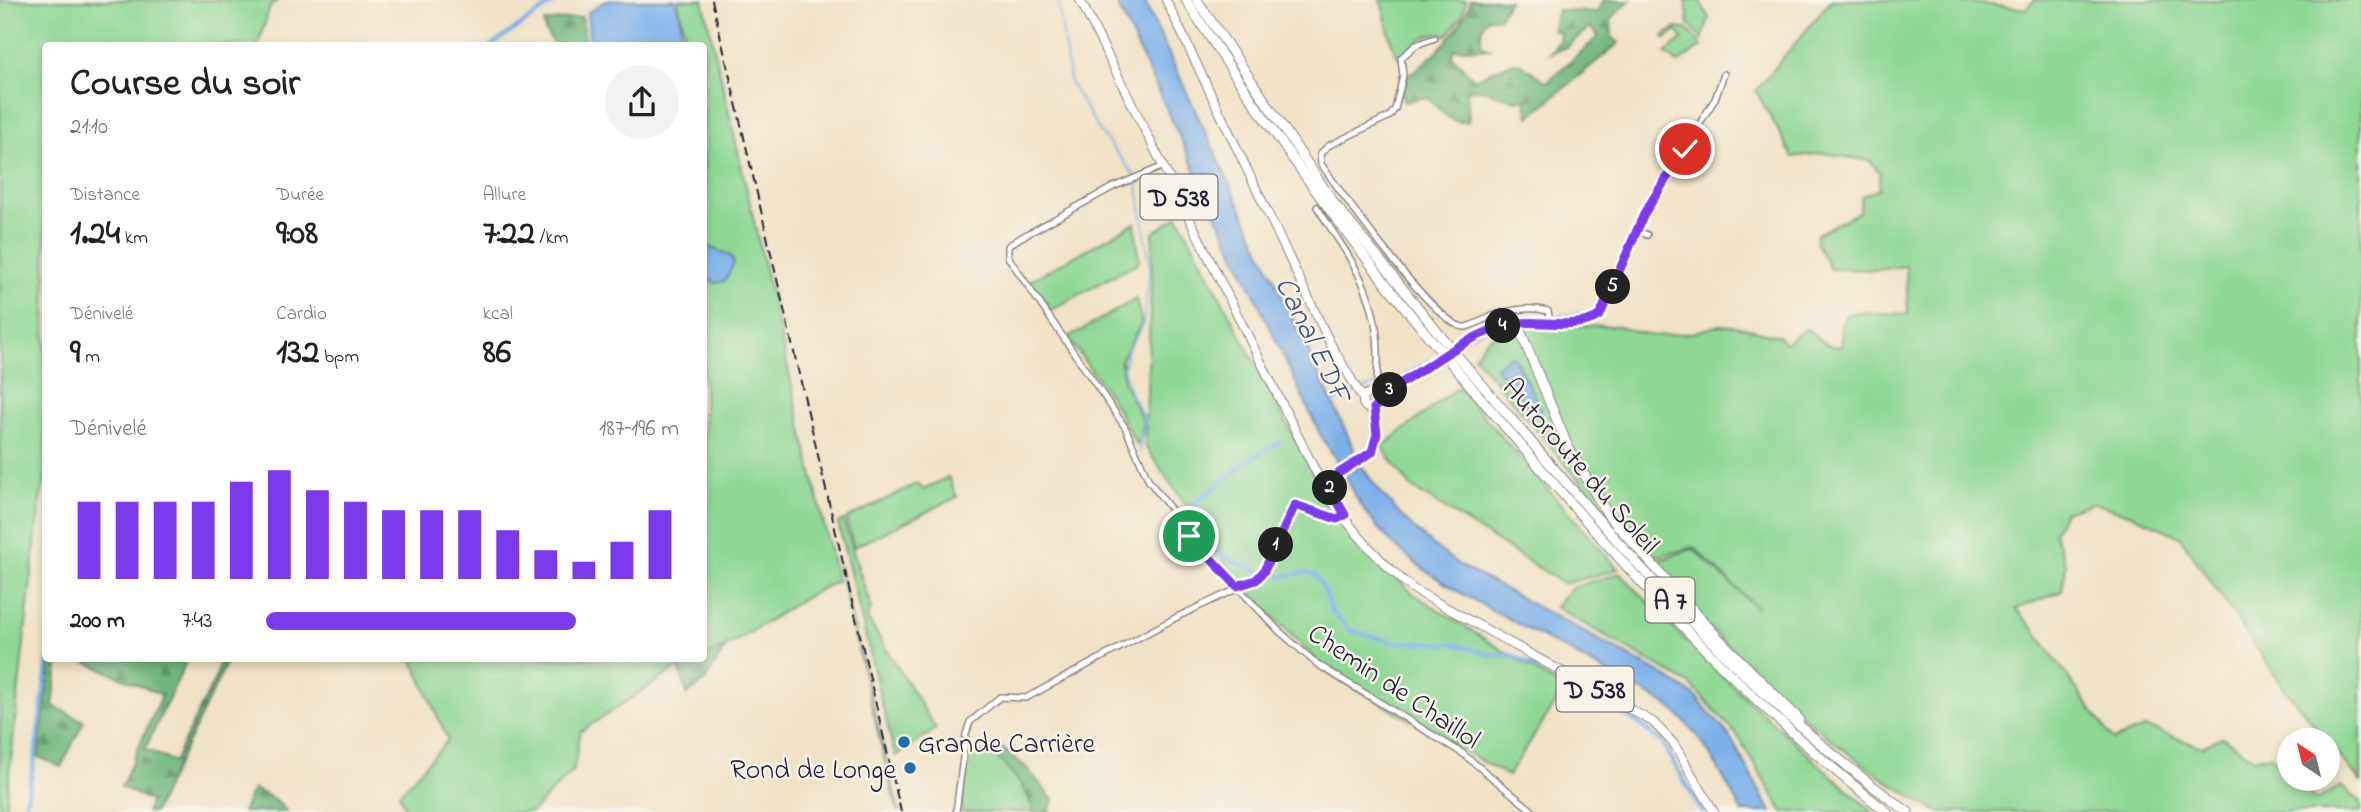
<!DOCTYPE html>
<html lang="fr">
<meta charset="utf-8">
<style>
body{margin:0;font-family:"Indie Flower",sans-serif;background:#f2f2f2;color:#202124;height:100vh;display:flex;flex-direction:column;font-size:26px;white-space:nowrap}
*{box-sizing:border-box;margin:0}
p{font-size:23px;color:#757577}
.icon{flex:none;width:38px;height:38px;fill:none;stroke:currentColor;stroke-width:2;stroke-linecap:round;stroke-linejoin:round}
.map{position:relative;flex:1;overflow:hidden}
.sheet{position:absolute;left:42px;top:42px;width:665px;height:620px;display:flex;flex-direction:column;background:#fff;border-radius:7px;box-shadow:0 4px 10px #0003}
.sheet>*{flex:none}
.needle{width:46px;rotate:325deg}
.tools{position:absolute;left:2277px;top:728px;display:grid;gap:14px}
.tools a{display:grid;place-items:center;width:63px;height:63px;border-radius:50%;background:#fff;box-shadow:0 4px 10px #0003;font-size:35px}
.pin{position:absolute;display:grid;place-items:center;width:60px;height:60px;color:#fff;margin:-30px;border:4px solid #fff;border-radius:50%;box-shadow:0 2px 7px #0007}
.km{position:absolute;width:35px;height:35px;margin:-18px;border-radius:50%;background:#222;color:#fff;font-size:19px;line-height:35px;text-align:center}
.round{display:grid;place-items:center;flex:none;width:74px;height:74px;border-radius:37px;background:#f2f2f2}
.overview{display:flex;align-items:center;justify-content:space-between;height:119px;padding:0 28px}
h1{font-size:38px;font-weight:800;line-height:52px}
.metrics{display:grid;grid-template-columns:repeat(3,1fr);gap:10px;height:119px;padding:7px 28px}
.metrics div{display:grid;align-content:center}
.metrics b{font-size:35px;font-weight:800}
.metrics small{font-size:19px;font-weight:400}
.metrics p{font-size:19px}
.chart{height:196px;padding:14px 28px}
.chart p{display:flex;justify-content:space-between}
.chart svg{width:100%;height:126px;margin-top:7px;stroke:#7c3aed;stroke-width:6}
ul{padding:0 28px;list-style:none;font-size:23px}
li{display:grid;grid-template-columns:112px 84px 1fr;align-items:center;height:52px}
li i{height:18px;border-radius:9px;background:#7c3aed}
.map>svg:first-child{display:block}
.green{fill:#8dd793;stroke:#587c67;stroke-width:2}
.forest{fill:url(#forest-firs);stroke:#4a6d5c;stroke-width:2}
.water{fill:#7cb0e9;stroke:#4f6992;stroke-width:2}
.lines{fill:none;stroke-linecap:round;stroke-linejoin:round}
.stream{stroke:#7cb0e9;stroke-width:2}
.canal{stroke:#7cb0e9;stroke-width:4.5}
.minor-casing{stroke:#898280;stroke-width:8}
.primary-casing{stroke:#898280;stroke-width:10}
.motorway-casing{stroke:#898280;stroke-width:11}
.minor{stroke:#fff;stroke-width:5}
.primary{stroke:#fff;stroke-width:8}
.motorway{stroke:#fff;stroke-width:9}
.rail{stroke:#22223b;stroke-width:2;stroke-dasharray:10 5;stroke-linecap:butt}
.motorway-bridge-casing{stroke:#898280;stroke-width:11;stroke-linecap:butt}
.motorway-bridge{stroke:#fff;stroke-width:9}
.route-casing{stroke:#fff;stroke-width:14}
.route{stroke:#7c3aed;stroke-width:9}
.poi-dot{fill:#1f6fb2;stroke:#f7f3e8;stroke-width:2.5}
.labels{text-anchor:middle;stroke-width:5;stroke-linejoin:round;paint-order:stroke}
.shield{fill:#f7f3e8;stroke:#62616f;stroke-width:2}
.shield-label{font-size:26px;font-weight:bold;fill:#22223b}
.street-label{font-size:28px;fill:#22223b;stroke:#f7f3e8}
.poi-label{font-size:28px;fill:#22223b;stroke:#f7f3e8;text-anchor:start}
.water-label{font-size:30px;font-style:italic;fill:#425478;stroke:#f7f3e8}
</style>
<div class="map">
<svg width="2361" height="812" viewBox="0 0 2361 812">
<defs>
<pattern id="forest-firs" width="22" height="20" patternUnits="userSpaceOnUse" patternTransform="scale(1.75)"><rect width="22" height="20" fill="#72b87d"/><path d="M5 1l3.5 6h-7zM16 11l3.5 6h-7z" fill="#5d9568"/></pattern>
</defs>
<rect width="100%" height="100%" fill="#f7f3e8"/>
<filter id="ink" filterUnits="userSpaceOnUse"><feTurbulence type="fractalNoise" baseFrequency=".0143" numOctaves="2"/><feDisplacementMap in="SourceGraphic" scale="14" xChannelSelector="R" yChannelSelector="G"/><feConvolveMatrix kernelMatrix="1 2 1 2 8 2 1 2 1" color-interpolation-filters="sRGB"/></filter>
<filter id="wash" filterUnits="userSpaceOnUse"><feTurbulence type="fractalNoise" baseFrequency=".00686" numOctaves="4" result="noise"/><feDisplacementMap in="SourceGraphic" scale="28" xChannelSelector="R" yChannelSelector="G"/><feGaussianBlur stdDeviation="1.57" result="paint"/><feColorMatrix in="noise" values="0 0 0 0 0 0 0 0 0 0 0 0 0 0 0 0 0 1.4 0 .05"/><feComposite in="paint" operator="in"/></filter>
<g filter="url(#wash)">
<rect width="100%" height="100%" fill="#f0e2c5"/>
<g class="green">
<path d="M0,0H278L270,7L258,45L46,46L45,482L40,499L5,812H0Z"/>
<path d="M678,0H703L837,581C790,602 751,637 704,657V46L687,45Z"/>
<path d="M1380,0H1466L1462,16L1447,35C1428,28 1413,45 1400,59C1388,45 1388,18 1380,0Z"/>
<path d="M1686,0H1699L1709,18L1702,40L1689,24Z"/>
<path d="M1831,0H1944L2025,9L2035,0H2361V782L2284,688L2180,537L2135,516L2093,503L2064,512L2054,532L2066,565L2062,591L2016,609L2033,628L2113,740L2146,727L2202,747L2222,737L2254,759L2270,755L2289,774V779H2294L2316,800L2341,786L2361,802V812H1939C1825,751 1736,654 1646,564L1693,549L1758,609L1694,547L1646,559L1474,356L1488,338L1518,325L1615,326L1654,336L1692,333L1719,325L1736,326L1778,336L1785,343L1806,329C1818,335 1826,350 1842,346L1841,326L1846,315L1858,312L1908,314L1906,266L1876,270L1830,269L1816,242L1817,234L1859,212L1862,196L1879,189L1880,173L1870,161L1824,153L1793,157L1756,91Z"/>
<path d="M1676,28L1687,29L1702,46L1678,63L1665,53L1683,39L1677,31L1665,39L1663,36Z"/>
<path d="M1178,216L1316,479L1353,535L1412,593L1564,689L1508,776L1330,674L1238,581L1145,446L1153,233Z"/>
<path d="M1135,223L1139,262L1050,311L1029,281Z"/>
<path d="M1136,299L1142,323L1121,360L1124,383L1144,423L1137,445L1109,395L1068,338Z"/>
<path d="M1458,387L1618,569L1564,584L1411,487L1382,447Z"/>
<path d="M948,477L957,497L854,547L846,519L918,483L923,490Z"/>
<path d="M843,520L871,608L867,618L936,729L895,756L838,523Z"/>
<path d="M838,563L899,812L892,792Z"/>
<path d="M1620,573C1700,658 1785,735 1873,812H1783L1738,736L1691,685L1555,607L1571,588Z"/>
<path d="M412,658H701L677,668L580,732L574,769L532,812H407L399,794L448,740Z"/>
<path d="M991,750L1022,785L1035,812H961L968,757Z"/>
</g>
<g class="forest">
<path d="M1470,0H1509L1499,18H1488C1481,27 1480,34 1482,46L1492,49H1454L1452,56C1461,64 1464,72 1474,79L1511,63L1521,64L1547,82L1599,36L1590,27L1566,47L1550,53L1559,41L1560,32L1552,30L1558,10L1597,12L1604,0H1630L1611,19L1612,37L1619,43L1529,117L1525,99C1502,103 1492,86 1467,90L1469,121C1449,126 1440,109 1427,97L1404,102L1402,89L1406,76C1427,64 1467,25 1470,0Z"/>
<path d="M582,17L586,45H555L545,31L544,22Z"/>
<path d="M726,647L706,680L687,695L679,667Z"/>
<path d="M51,658H59L53,706L84,721L61,767L38,757Z"/>
<path d="M76,658H188L145,749L174,762L217,674L220,658H229L154,812H146L151,801L121,787L162,695Z"/>
<path d="M998,745L1027,768L1053,800L1049,812H1035L1022,785L991,750Z"/>
<path d="M253,789L274,799L288,812H242Z"/>
</g>
<g class="water">
<path d="M607,0H675L680,14L682,45H590L587,13Z"/>
<path d="M1115,0L1144,1L1348,436L1357,458L1341,467L1322,438Z"/>
<path d="M704,245L730,255L734,263L725,281L716,283L704,277Z"/>
<path d="M1509,356L1514,357L1541,409L1538,415C1533,414 1501,375 1496,367Z"/>
<path d="M1361,465C1388,507 1420,538 1461,566L1657,671L1694,695L1729,735L1771,812H1742C1720,772 1703,733 1666,704C1620,679 1575,655 1529,630C1457,591 1377,555 1345,474Z"/>
</g>
<g class="lines">
<g class="stream">
<path d="M1058,0L1070,83L1099,130L1135,176"/>
<path d="M1137,180L1150,267L1143,325L1127,351L1123,369L1131,395L1146,421L1139,452"/>
<path d="M1554,316L1591,312L1599,306"/>
<path d="M1460,341L1502,319L1546,316"/>
<path d="M1381,384L1398,379L1430,360"/>
<path d="M1363,389L1374,385"/>
<path d="M1349,395L1355,393"/>
<path d="M1332,403L1347,397"/>
</g>
<g class="canal">
<path d="M490,46L558,0"/>
<path d="M1260,572C1241,563 1175,540 1189,510C1194,500 1208,493 1217,486C1237,470 1256,454 1279,443"/>
<path d="M1265,573C1289,582 1297,568 1315,575L1325,591L1331,611L1351,631L1395,642L1454,644L1488,654L1511,655L1579,688L1637,722L1662,742L1702,812"/>
<path d="M24,812L35,757L48,658"/>
</g>
</g>
</g>
<g filter="url(#ink)">
<g class="lines">
<defs>
<g id="minor">
<path d="M1435,38L1416,45L1401,58L1403,76L1395,109L1390,116L1328,146L1320,154L1321,164C1340,191 1438,329 1465,327C1473,326 1482,320 1490,317C1507,310 1530,306 1548,311L1550,321"/>
<path d="M1164,166L1113,187L1020,238L1008,246V257L1125,427L1149,481L1203,551L1279,631L1317,664L1462,753L1534,812"/>
<path d="M1317,207C1351,260 1380,295 1378,362C1377,372 1378,384 1375,394"/>
<path d="M1636,230L1647,235"/>
<path d="M1378,397C1421,374 1462,336 1510,324C1537,317 1577,332 1600,315L1645,212L1715,99L1724,74"/>
<path d="M956,812L966,734L970,722L1000,697L1026,698L1179,616L1256,580L1268,562L1295,505L1337,519L1345,515L1344,511"/>
</g>
<g id="primary">
<path d="M1080,0L1325,490C1349,528 1378,560 1413,589L1653,722L1674,744L1714,812"/>
<path d="M1166,0L1330,343L1363,399"/>
<circle cx="1371" cy="401" r="8"/>
<path d="M1325,490L1326,479C1362,462 1385,455 1374,408"/>
</g>
<g id="motorway">
<path d="M1186,0C1264,122 1346,238 1439,349"/>
<path d="M1197,0L1334,203L1448,345"/>
<path d="M1517,323L1568,447L1608,515L1720,640L1799,719"/>
<path d="M1460,359C1599,520 1733,688 1908,812"/>
<path d="M1452,364C1589,526 1719,682 1887,812"/>
</g>
</defs>
<use href="#minor" class="minor-casing"/>
<use href="#primary" class="primary-casing"/>
<use href="#motorway" class="motorway-casing"/>
<use href="#minor" class="minor"/>
<use href="#primary" class="primary"/>
<use href="#motorway" class="motorway"/>
<path class="rail" d="M712,0L901,812"/>
<defs>
<g id="motorway-bridge">
<path d="M1448,345L1460,359"/>
<path d="M1439,349L1452,364"/>
</g>
</defs>
<use href="#motorway-bridge" class="motorway-bridge-casing"/>
<use href="#motorway-bridge" class="motorway-bridge"/>
</g>
</g>
<g class="lines" filter="url(#ink)">
<defs>
<path id="route" d="M1189,536L1237,586L1256,580L1264,571L1295,505L1337,519L1345,515L1329,486L1339,473L1372,452L1377,434L1374,408L1378,404V397C1421,374 1462,336 1510,324C1537,318 1577,332 1600,315L1645,212L1685,149"/>
</defs>
<use href="#route" class="route-casing"/>
<use href="#route" class="route"/>
</g>
<g class="poi-dot">
<circle cx="904" cy="742" r="7"/>
<circle cx="910" cy="768" r="7"/>
</g>
<g class="labels">
<g class="shield">
<rect x="1140.5" y="174.5" width="77" height="45" rx="5"/>
<rect x="1645.5" y="577.5" width="49" height="45" rx="5"/>
<rect x="1556.5" y="666.5" width="77" height="45" rx="5"/>
</g>
<g class="shield-label">
<text x="1179" y="206">D 538</text>
<text x="1670" y="609">A 7</text>
<text x="1595" y="698">D 538</text>
</g>
<g class="street-label">
<text transform="translate(1582 465) rotate(49)" y="10">Autoroute du Soleil</text>
<text transform="translate(1395 685) rotate(34)" y="10">Chemin de Chaillol</text>
</g>
<g class="poi-label">
<text x="918" y="752">Grande Carrière</text>
<text x="896" y="778" text-anchor="end">Rond de Longe</text>
</g>
<g class="water-label">
<text transform="translate(1314 339) rotate(64)" y="10">Canal EDF</text>
</g>
</g>
</svg>
<div class="tools">
<a><svg class="needle" viewBox="-14 -14 28 28"><path d="M0-13l5 13h-10z" fill="#e53935"/><path d="M0 13l5-13h-10z" fill="#757577"/></svg></a>
</div>
<div class="pin" style="left:1189px;top:536px;background:#1e9e55"><svg class="icon" aria-label="arrive" viewBox="0 0 24 24"><path d="M6 21V4h12l-3 4 3 4H6"/></svg></div>
<div class="pin" style="left:1685px;top:149px;background:#d93025"><svg class="icon" aria-label="check" viewBox="0 0 24 24"><path d="M5 12l5 5 9-10"/></svg></div>
<b class="km" style="left:1276px;top:545px">1</b>
<b class="km" style="left:1330px;top:488px">2</b>
<b class="km" style="left:1390px;top:390px">3</b>
<b class="km" style="left:1503px;top:326px">4</b>
<b class="km" style="left:1613px;top:287px">5</b>
<section class="sheet">
<div class="overview"><div><h1>Course du soir</h1><p>21:10</p></div><a class="round"><svg class="icon" aria-label="share" viewBox="0 0 24 24"><path d="M12 15V3M7 8l5-5 5 5M5 13v7h14v-7"/></svg></a></div>
<div class="metrics">
<div><p>Distance</p><b>1.24<small> km</small></b></div>
<div><p>Durée</p><b>9:08</b></div>
<div><p>Allure</p><b>7:22<small> /km</small></b></div>
</div>
<div class="metrics">
<div><p>Dénivelé</p><b>9<small> m</small></b></div>
<div><p>Cardio</p><b>132<small> bpm</small></b></div>
<div><p>kcal</p><b>86</b></div>
</div>
<div class="chart"><p><span>Dénivelé</span>187–196 m</p>
<svg viewBox="0 0 160 44" preserveAspectRatio="none"><path d="M5 44V17M15 44V17M25 44V17M35 44V17M45 44V10M55 44V6M65 44V13M75 44V17M85 44V20M95 44V20M105 44V20M115 44V27M125 44V34M135 44V38M145 44V31M155 44V20"/></svg>
</div>
<ul>
<li><b>200 m</b>7:43<i style="width:75%"></i></li>
</ul>
</section>
</div>
